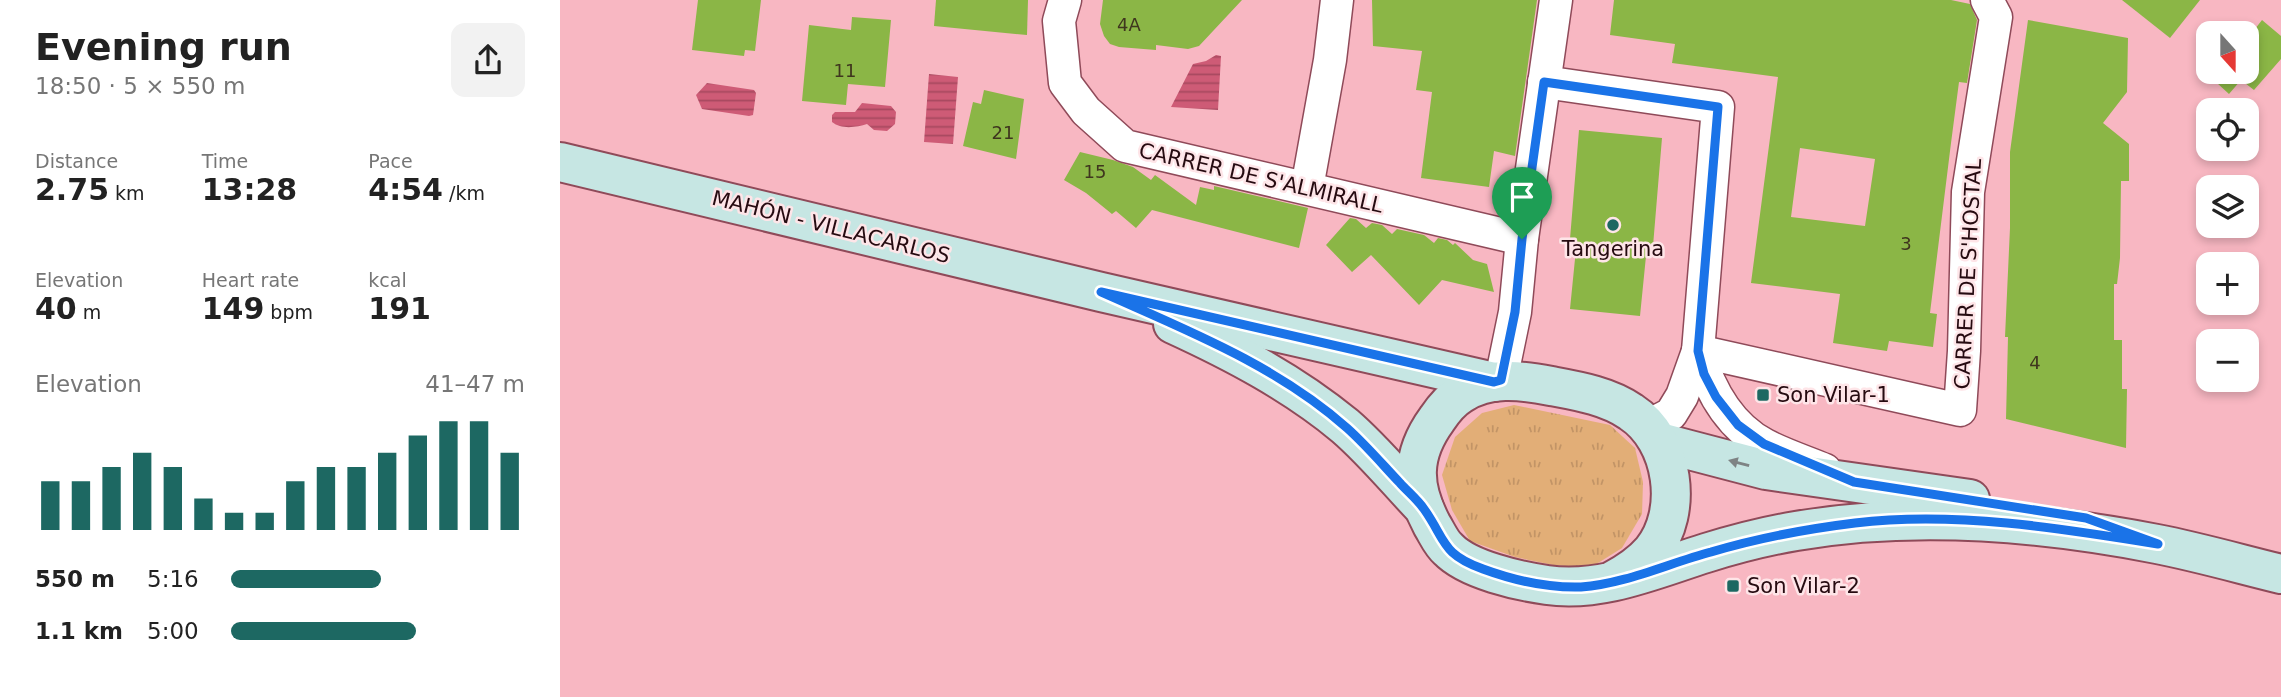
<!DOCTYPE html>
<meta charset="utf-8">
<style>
body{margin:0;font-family:"DejaVu Sans",sans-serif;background:#f2f2f2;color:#222;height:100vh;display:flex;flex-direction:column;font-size:26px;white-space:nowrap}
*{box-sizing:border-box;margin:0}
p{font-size:23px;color:#767676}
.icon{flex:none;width:38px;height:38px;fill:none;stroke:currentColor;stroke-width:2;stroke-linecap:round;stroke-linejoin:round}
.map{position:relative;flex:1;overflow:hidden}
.sheet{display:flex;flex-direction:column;background:#fff;width:560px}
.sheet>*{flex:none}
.needle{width:46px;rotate:159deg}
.tools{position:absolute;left:1636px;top:21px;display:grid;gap:14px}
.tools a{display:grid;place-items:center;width:63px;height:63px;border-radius:14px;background:#fff;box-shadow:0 4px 10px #0003;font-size:35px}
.pin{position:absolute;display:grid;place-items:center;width:60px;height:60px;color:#fff;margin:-72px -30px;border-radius:50% 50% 50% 0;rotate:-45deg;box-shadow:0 0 7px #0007}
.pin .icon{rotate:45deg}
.round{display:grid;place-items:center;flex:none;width:74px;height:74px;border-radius:14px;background:#f2f2f2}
.head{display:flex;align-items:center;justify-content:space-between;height:119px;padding:0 35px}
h1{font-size:38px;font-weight:700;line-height:52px}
.metrics{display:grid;grid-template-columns:repeat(3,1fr);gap:10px;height:119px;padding:7px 35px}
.metrics div{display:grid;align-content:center}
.metrics b{font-size:30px;font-weight:700}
.metrics small{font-size:19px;font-weight:400}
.metrics p{font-size:19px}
.chart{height:196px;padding:14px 35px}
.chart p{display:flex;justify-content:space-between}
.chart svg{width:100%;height:126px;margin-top:7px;stroke:#1d6862;stroke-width:6}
ul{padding:0 35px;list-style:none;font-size:23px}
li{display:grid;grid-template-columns:112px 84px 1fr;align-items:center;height:52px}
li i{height:18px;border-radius:9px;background:#1d6862}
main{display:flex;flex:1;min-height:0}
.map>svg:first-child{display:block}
.grass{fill:url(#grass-tufts)}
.water{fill:url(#water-rules)}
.building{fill:#8bb646;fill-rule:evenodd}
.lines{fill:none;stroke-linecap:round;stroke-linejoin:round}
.street-casing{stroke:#8f4a59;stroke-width:35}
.secondary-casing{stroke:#8f4a59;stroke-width:42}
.street{stroke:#fff;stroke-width:32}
.secondary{stroke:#c6e6e3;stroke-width:38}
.oneway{fill:#7e8384}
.route-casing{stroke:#fff;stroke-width:14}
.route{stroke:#1a73e8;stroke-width:9}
.poi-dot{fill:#1d6862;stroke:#fee5e8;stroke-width:2.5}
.labels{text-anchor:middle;stroke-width:5;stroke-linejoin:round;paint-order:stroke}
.number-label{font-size:18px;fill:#3f361e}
.street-label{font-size:21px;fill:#260b11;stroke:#fee5e8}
.poi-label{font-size:21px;fill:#260b11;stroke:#fee5e8;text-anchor:start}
</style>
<main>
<section class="sheet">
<div class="head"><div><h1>Evening run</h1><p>18:50 · 5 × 550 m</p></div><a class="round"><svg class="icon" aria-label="share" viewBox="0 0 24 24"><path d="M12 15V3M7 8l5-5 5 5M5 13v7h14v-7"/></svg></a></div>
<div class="metrics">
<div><p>Distance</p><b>2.75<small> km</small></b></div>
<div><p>Time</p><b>13:28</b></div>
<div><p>Pace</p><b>4:54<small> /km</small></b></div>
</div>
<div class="metrics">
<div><p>Elevation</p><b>40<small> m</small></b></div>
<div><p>Heart rate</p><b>149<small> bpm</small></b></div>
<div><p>kcal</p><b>191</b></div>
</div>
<div class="chart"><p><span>Elevation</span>41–47 m</p>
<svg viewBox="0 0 160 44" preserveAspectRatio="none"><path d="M5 44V27M15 44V27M25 44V22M35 44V17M45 44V22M55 44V33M65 44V38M75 44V38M85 44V27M95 44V22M105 44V22M115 44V17M125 44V11M135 44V6M145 44V6M155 44V17"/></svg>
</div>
<ul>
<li><b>550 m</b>5:16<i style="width:51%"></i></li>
<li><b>1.1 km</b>5:00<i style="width:63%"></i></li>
</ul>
</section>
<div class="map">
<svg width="1721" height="697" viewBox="0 0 1721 697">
<defs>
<pattern id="grass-tufts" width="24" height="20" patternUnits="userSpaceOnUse" patternTransform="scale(1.75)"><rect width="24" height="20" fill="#e2ae77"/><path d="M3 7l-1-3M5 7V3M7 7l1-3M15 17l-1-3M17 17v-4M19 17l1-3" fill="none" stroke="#c29466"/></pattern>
<pattern id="water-rules" width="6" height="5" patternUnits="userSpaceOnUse" patternTransform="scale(1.75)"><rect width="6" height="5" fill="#ce5b76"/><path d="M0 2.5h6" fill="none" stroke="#a7495f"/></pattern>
</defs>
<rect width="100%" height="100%" fill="#f8b7c2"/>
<path class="grass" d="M954,405L1050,425L1075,448L1083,482L1082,514L1062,548L1030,568L993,565L955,557L910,541L892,510L882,475L895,437L922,413Z"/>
<g class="water">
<path d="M656,55L661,56L658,110L611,107L633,64L646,61Z"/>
<path d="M369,74L398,77L393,144L364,142Z"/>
<path d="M147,83L194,90L196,93L193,115L189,116L142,109L136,95Z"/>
<path d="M302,103L331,106L336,112L335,124L327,131L314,130L307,124C297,127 282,130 272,122V115L275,112H295Z"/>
</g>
<g class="building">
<path d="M138,0H201L195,51L185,50L184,56L132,50Z"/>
<path d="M376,0H468L467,35L374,26Z"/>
<path d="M543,0H682L639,46L628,49L596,45V50L559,47L550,44L544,36L540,24Z"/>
<path d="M812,0H977L955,156L934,151L929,187L861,178L872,92L856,90L862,51L813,46Z"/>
<path d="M1054,0H1391L1410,4L1417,20L1407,83L1399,82L1391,143L1370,313L1377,314L1373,347L1329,341L1327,351L1273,343L1280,294L1191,283L1218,77L1112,63L1115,44L1050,35ZM1240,148L1315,159L1305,226L1231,217Z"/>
<path d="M1562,0H1640L1610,38Z"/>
<path d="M292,17L331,20L325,87L288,84L286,105L242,101L249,25L291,30Z"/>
<path d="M1468,20L1568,38L1567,92L1543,123L1569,144V181H1561L1560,258L1557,284H1554V340H1562V389H1567L1566,448L1446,419L1448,337H1445L1450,228V152Z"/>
<path d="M1702,20L1721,36V59L1694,90L1681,80L1669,94L1645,72L1648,68V72H1687V33H1678L1688,22L1695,29Z"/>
<path d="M424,90L464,99L456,159L403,146L413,102L421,104Z"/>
<path d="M1019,130L1102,138L1093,246H1087L1080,316L1010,309L1017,239H1010Z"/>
<path d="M520,152L553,160L573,167L591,180L595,175L636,205L640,187L654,190V186L748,208L739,248L592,210L576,228L556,211L552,214L526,193L504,180Z"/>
<path d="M790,218L796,219L806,228L812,223L822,225L832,234L837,229L864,235L874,243L878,238L887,240L893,245L895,243L913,260L927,264L934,292L882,280L859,305L811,255L792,272L766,245Z"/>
</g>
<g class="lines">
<defs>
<g id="street">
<path d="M505,0L499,21L505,83L526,111L565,146L962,239"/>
<path d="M984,82L1158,107L1138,351L1122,396L1111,414L1088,426"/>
<path d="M747,188L770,60L777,0"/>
<path d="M1138,351L1400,410L1404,351L1408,192L1436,17L1427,0"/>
<path d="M1138,351C1149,389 1169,426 1205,445C1224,455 1246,462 1265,470"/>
<path d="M941,380L955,312L962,239L996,0"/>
</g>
<g id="secondary">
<path d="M0,162L541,292L934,382"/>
<path d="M613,324C674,352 733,383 785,426C814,451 838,481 864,508"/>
<path d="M1099,442L1206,470L1410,499"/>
<path d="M1052,581C1067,573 1081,564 1092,551C1124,512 1114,440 1071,412C1048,396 1018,391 991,386C961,380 928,376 901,394C891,400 883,410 877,419C850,456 852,487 872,525C877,533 881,543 888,549C908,570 959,581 987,585C1041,593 1095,569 1146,553C1175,544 1206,536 1236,531C1354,511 1479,521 1597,544C1638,552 1680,564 1721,574"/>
</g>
</defs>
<use href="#street" class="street-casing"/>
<use href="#secondary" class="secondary-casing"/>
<use href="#street" class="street"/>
<use href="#secondary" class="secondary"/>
</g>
<defs><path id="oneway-solid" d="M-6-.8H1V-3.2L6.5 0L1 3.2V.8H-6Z" transform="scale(1.75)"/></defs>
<use class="oneway" href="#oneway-solid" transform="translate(1179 463) rotate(-165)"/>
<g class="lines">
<defs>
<path id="route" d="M984,82L1158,107L1138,351L1144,374L1156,397L1178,425L1204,444L1294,482L1526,518L1598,544C1500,528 1394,511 1295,523C1246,529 1198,538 1151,552C1109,563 1065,584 1021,587C989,588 953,580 923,569C881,554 886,540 864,509C857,499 847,491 840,483C822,464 806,445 787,428C716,365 626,330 541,292L934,382L941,380L955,312L962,239Z"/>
</defs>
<use href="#route" class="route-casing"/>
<use href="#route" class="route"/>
</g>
<g class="poi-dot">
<circle cx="1053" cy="225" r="7"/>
<rect x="1196" y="388" width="14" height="14" rx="3.5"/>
<rect x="1166" y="579" width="14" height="14" rx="3.5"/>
</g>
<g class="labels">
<g class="number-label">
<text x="569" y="31">4A</text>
<text x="285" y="77">11</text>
<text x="443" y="139">21</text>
<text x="535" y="178">15</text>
<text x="1346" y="250">3</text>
<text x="1475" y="369">4</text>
</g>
<g class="street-label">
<text transform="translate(701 178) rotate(13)" y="7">CARRER DE S'ALMIRALL</text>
<text transform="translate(271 227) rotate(14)" y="7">MAHÓN - VILLACARLOS</text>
<text transform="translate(1408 274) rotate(-87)" y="7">CARRER DE S'HOSTAL</text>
</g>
<g class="poi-label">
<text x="1053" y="256" text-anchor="middle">Tangerina</text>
<text x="1217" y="402">Son Vilar-1</text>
<text x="1187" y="593">Son Vilar-2</text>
</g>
</g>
</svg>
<div class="tools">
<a><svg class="needle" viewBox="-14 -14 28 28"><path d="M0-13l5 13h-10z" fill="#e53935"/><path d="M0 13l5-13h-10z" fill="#767676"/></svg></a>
<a><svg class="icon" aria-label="locate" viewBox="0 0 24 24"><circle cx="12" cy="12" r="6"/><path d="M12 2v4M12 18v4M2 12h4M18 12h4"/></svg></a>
<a><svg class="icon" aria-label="layers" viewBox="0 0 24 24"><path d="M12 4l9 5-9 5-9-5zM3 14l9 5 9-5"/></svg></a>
<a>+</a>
<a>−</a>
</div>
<div class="pin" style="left:962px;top:239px;background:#1e9e55"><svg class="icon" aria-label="arrive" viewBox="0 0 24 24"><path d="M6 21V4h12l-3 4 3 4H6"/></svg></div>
</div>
</main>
